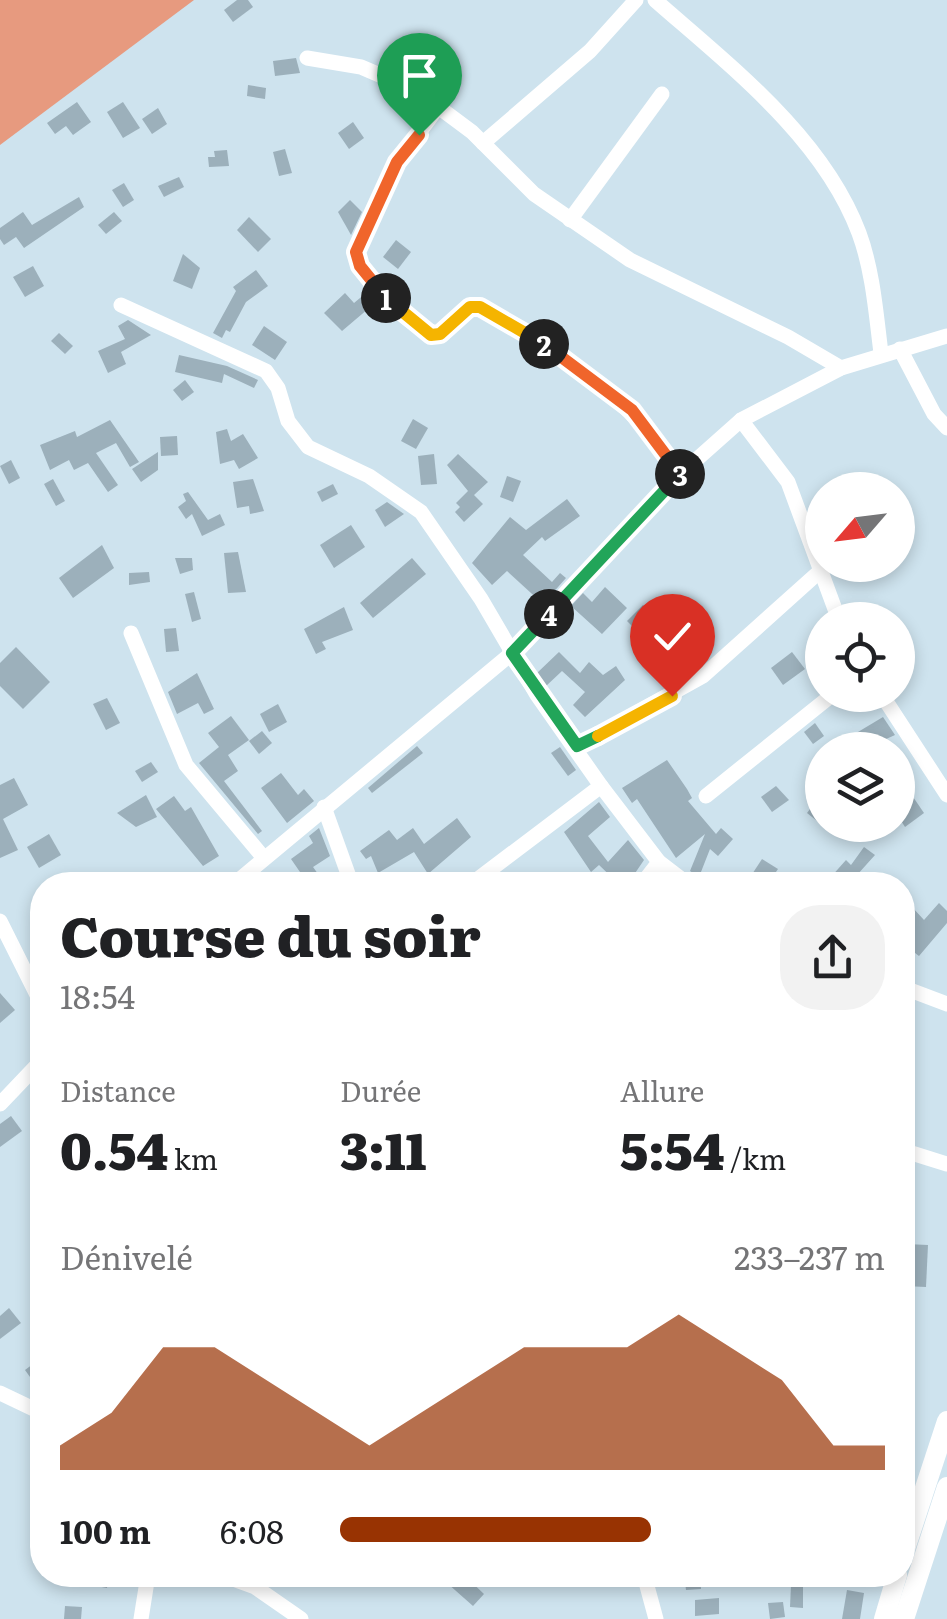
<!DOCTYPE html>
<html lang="fr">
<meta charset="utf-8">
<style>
body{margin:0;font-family:Literata,serif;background:#f2f2f2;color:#202124;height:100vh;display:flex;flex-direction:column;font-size:38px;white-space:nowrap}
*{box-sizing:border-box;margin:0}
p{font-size:32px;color:#757577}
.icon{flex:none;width:55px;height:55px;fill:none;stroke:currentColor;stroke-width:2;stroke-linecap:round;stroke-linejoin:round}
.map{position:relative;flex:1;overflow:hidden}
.side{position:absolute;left:30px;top:872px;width:885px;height:715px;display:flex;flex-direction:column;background:#fff;border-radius:40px;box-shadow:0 5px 15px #0003}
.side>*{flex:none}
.needle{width:65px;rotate:242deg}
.buttons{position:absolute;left:805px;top:472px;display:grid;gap:20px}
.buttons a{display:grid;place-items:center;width:110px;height:110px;border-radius:50%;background:#fff;box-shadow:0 5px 15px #0003;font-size:50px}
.pin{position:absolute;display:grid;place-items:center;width:85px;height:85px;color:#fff;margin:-102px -42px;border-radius:50% 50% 50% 0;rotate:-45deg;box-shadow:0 0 10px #0007}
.pin .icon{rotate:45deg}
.km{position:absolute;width:50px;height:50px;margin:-25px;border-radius:50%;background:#222;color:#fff;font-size:28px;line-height:50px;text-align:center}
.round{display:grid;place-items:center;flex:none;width:105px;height:105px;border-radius:40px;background:#f2f2f2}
.headline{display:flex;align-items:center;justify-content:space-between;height:170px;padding:0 30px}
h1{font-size:55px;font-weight:800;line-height:75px}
.figures{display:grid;grid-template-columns:repeat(3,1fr);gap:15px;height:170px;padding:10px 30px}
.figures div{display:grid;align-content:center}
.figures b{font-size:50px;font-weight:800}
.figures small{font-size:28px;font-weight:400}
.figures p{font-size:28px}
.chart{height:280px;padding:20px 30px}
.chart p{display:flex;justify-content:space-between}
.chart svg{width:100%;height:180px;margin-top:10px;fill:#983302;opacity:.7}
ul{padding:0 30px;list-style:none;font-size:32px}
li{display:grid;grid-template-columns:160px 120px 1fr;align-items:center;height:75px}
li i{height:25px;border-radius:12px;background:#983302}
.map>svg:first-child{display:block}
.green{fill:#e79a7f}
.building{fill:#9cb0bb}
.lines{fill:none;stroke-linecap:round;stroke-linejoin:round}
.minor{stroke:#fff;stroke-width:15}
.tertiary{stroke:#fff;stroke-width:20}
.split-1-casing{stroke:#fff;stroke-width:20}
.split-2-casing{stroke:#fff;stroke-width:20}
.split-3-casing{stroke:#fff;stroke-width:20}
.split-4-casing{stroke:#fff;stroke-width:20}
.split-5-casing{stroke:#fff;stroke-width:20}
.split-6-casing{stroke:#fff;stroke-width:20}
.split-1{stroke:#f0652b;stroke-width:12}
.split-2{stroke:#f5b400;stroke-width:12}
.split-3{stroke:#f0652b;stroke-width:12}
.split-4{stroke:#22a559;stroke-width:12}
.split-5{stroke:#22a559;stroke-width:12}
.split-6{stroke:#f5b400;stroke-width:12}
</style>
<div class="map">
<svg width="947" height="1619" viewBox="0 0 947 1619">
<rect width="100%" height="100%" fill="#cee3ee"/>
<path class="green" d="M0,0H194L0,145Z"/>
<g class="building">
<path d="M237,0H248L253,7L233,22L224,10Z"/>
<path d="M296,58L300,73L275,76L273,61Z"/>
<path d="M248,85L266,88L265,99L247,96Z"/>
<path d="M77,102L91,122L73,135L66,126L55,134L47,123Z"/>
<path d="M123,102L140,128L123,138L107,112Z"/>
<path d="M158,108L167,124L152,134L142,119Z"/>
<path d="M353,122L364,138L349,149L338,133Z"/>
<path d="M285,149L292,173L279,176L273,152Z"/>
<path d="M227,150L229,166L209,167L208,157H215L214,151Z"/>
<path d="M179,177L184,187L164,197L158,186Z"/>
<path d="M124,183L134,200L123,207L112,190Z"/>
<path d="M79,197L84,207L24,248L16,237L4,245L0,239V228L23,212L32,225Z"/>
<path d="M350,200L362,212L351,235L338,212Z"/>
<path d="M114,212L122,221L106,234L98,225Z"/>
<path d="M249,217L271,239L258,252L237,230Z"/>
<path d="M396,240L411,252L398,269L383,257Z"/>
<path d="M183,254L200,268L192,289L173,281Z"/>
<path d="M33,266L44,286L25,297L13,277Z"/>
<path d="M256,270L268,286L246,302L230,332L226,330L222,338L213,333L236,291L233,287Z"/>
<path d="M345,293L354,303L366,293L375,303L342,331L324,313Z"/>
<path d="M128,320L151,335L121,352L126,364L108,373L98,351L125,339L118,326Z"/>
<path d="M264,326L287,342L275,360L252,345Z"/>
<path d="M59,333L73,346L65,354L51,341Z"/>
<path d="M179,355L227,366L258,380L254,388L224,374L222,383L175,372Z"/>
<path d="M185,380L194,392L182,401L173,390Z"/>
<path d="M413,419L428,428L416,449L401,441Z"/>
<path d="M110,420L139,462L130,467L116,443L96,453L118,485L108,492L88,463L74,470L69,460L50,470L40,445L75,431L77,437Z"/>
<path d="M227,429L231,441L243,434L258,458L239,469L234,460L220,464L216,432Z"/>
<path d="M177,436L178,455L161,456L160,437Z"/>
<path d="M158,452V470L141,482L132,469Z"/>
<path d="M434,454L437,484L421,485L418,456Z"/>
<path d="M458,454L488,482L474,495L483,504L464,522L455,512L460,507L456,503L468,491L447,465Z"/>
<path d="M11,460L20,478L9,484L0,466Z"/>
<path d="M507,476L521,481L513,502L500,497Z"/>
<path d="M53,479L65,501L56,506L44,484Z"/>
<path d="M253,479L264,511L250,514L249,506L237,508L233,482Z"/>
<path d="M333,484L338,494L322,502L317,492Z"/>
<path d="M188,492L208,520L220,514L225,525L202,536L192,514L186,519L178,507L186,501L183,494Z"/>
<path d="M567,499L580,516L545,541L542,537L523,555L552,582L560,573L566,578L543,604L507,571L492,585L472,563L510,517L526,530Z"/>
<path d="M387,502L404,514L385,527L375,510Z"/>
<path d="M351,525L365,547L334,568L320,545Z"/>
<path d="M102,545L114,568L73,598L59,578Z"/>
<path d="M238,552L246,592L228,593L224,553Z"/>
<path d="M175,558H192L193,570L180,574Z"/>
<path d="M412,558L426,574L373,618L360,603Z"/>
<path d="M149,572L150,582L129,585V573Z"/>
<path d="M605,587L627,608L602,634L571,606L583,593L592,602Z"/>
<path d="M194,592L201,619L192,622L185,594Z"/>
<path d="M643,605L655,617L640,634L627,621Z"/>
<path d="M344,607L353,630L322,642L326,649L316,654L304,629Z"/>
<path d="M176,628L179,651L166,652L164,629Z"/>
<path d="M16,647L50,682L23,709L0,686V663Z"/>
<path d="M559,652L580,673L589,662L603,675L616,666L625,680L585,717L573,705L585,692L562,671L545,687L537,673Z"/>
<path d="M792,652L805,669L783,685L771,668Z"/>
<path d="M197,673L214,709L204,714L198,703L177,714L168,692Z"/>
<path d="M107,698L120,723L106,730L93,704Z"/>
<path d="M278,704L287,722L269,732L260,714Z"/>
<path d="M231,716L249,740L228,755L238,771L224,781L262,831L258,834L199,763L219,747L208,733Z"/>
<path d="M883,717L895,735L862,750L853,735Z"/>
<path d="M815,723L824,736L813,744L804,732Z"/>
<path d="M262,731L272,743L259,754L249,741Z"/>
<path d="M417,746L423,753L372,793L368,788Z"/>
<path d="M560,747L576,770L568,776L551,753Z"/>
<path d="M667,760L687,789L692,798L688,801L716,834L721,828L733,839L718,856L710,849L699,877L690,871L705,834L676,858L637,799L632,803L622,788Z"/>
<path d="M151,762L158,772L142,782L135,771Z"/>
<path d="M281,773L298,795L304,789L314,801L287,823L261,788Z"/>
<path d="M14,778L28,805L3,819L18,850L0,858V785Z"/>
<path d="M776,786L789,800L772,812L761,797Z"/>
<path d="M909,791L924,813L905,827L898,816V799Z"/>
<path d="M822,793V825L807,813Z"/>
<path d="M146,795L157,817L136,827L117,813Z"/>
<path d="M174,796L185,811L191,807L219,856L203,866L156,809Z"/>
<path d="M599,802L610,817L588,836L608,862L628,840L644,860L627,885H620L599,865L591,872L564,832Z"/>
<path d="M457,818L471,837L428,874L414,852L378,873L371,856L366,859L360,851L389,830L397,840L413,828L424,844Z"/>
<path d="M319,828L330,856L313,867L326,885H309L291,859L313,843L309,836Z"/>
<path d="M49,834L61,855L39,868L27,847Z"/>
<path d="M864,847L875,855L848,885H838L830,878L846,860L851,865Z"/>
<path d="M762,859L778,869L767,885H745Z"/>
<path d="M902,896L924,920L939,903L947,911V923L919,956L902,943Z"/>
<path d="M0,993L15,1010L0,1023Z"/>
<path d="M11,1116L22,1131L0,1147V1124Z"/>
<path d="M906,1244L928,1245L926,1287L904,1286Z"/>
<path d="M9,1308L21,1323L0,1339V1316Z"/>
<path d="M37,1361L42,1379L35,1384L25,1370Z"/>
<path d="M92,1575H109L107,1588L91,1585Z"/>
<path d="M438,1575H464L484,1594L473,1606Z"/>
<path d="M684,1575H700L701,1589L686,1590Z"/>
<path d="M814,1575H849L847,1587L813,1580Z"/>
<path d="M791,1585H803V1608L790,1607Z"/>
<path d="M847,1590L864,1593L860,1619H842Z"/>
<path d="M719,1598V1614L695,1616V1600Z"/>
<path d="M783,1602L785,1617L770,1619L768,1603Z"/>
<path d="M65,1606L82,1607L81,1619H64Z"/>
</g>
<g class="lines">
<g class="minor">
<path d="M655,0C730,66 823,137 859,233C873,271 876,314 881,353"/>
<path d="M307,58L361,67L417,91L472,132L534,194L630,260L788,337L841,368"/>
<path d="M439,106L397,162L356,252C357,275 416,337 440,334L460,314L480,307C565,354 623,392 681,473"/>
<path d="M483,143L590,51L636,0"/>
<path d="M570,220L662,94"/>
<path d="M121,305L266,371L278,388L288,421L308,447L369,476L421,512L481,599L537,695L601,786L659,862L689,885"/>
<path d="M900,349L934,414L947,428"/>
<path d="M741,420L788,482L839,620"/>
<path d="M131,633L186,765L263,857"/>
<path d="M882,695L947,795"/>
<path d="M577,746L703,676L819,572"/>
<path d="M706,796L832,695"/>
<path d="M324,807L352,885"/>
<path d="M233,885L512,653L669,484L741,420L841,368L947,336"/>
<path d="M470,885L601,786"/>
<path d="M641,885L659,862"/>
<path d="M0,921L42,1005"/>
<path d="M902,987L947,1004"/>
<path d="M0,1104L42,1060"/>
<path d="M902,1150L947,1164"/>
<path d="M0,1393L42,1413"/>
<path d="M222,1575L255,1587L301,1619"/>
<path d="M644,1575L656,1619"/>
<path d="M141,1619L148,1575"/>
</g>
<g class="tertiary">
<path d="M902,1558L947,1421"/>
<path d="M884,1619L897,1575"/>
<path d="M904,1619L947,1487"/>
</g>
</g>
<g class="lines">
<defs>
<path id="split-1" d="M386,298L360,266L356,252L397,162L419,135"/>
<path id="split-2" d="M386,298L431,335L440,334L470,307H480L544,344"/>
<path id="split-3" d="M544,344L632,410L680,474"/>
<path id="split-4" d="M549,614L680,474"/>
<path id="split-5" d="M549,614L512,653L577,746L598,736"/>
<path id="split-6" d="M598,736L672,696"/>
</defs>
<use href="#split-1" class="split-1-casing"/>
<use href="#split-2" class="split-2-casing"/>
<use href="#split-3" class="split-3-casing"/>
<use href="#split-4" class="split-4-casing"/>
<use href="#split-5" class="split-5-casing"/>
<use href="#split-6" class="split-6-casing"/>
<use href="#split-1" class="split-1"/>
<use href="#split-2" class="split-2"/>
<use href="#split-3" class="split-3"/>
<use href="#split-4" class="split-4"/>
<use href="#split-5" class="split-5"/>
<use href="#split-6" class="split-6"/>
</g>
</svg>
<div class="buttons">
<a><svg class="needle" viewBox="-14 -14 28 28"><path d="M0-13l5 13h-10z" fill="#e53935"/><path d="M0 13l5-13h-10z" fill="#757577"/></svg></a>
<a><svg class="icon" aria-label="locate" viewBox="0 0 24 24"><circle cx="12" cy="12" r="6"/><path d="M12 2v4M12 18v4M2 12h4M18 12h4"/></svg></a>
<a><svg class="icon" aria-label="layers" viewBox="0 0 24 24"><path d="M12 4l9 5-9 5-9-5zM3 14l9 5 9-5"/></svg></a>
</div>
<div class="pin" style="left:419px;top:135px;background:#1e9e55"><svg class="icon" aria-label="arrive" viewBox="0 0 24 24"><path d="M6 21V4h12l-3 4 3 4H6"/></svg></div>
<div class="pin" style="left:672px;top:696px;background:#d93025"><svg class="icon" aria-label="check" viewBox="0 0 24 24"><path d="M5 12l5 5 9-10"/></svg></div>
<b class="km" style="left:386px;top:298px">1</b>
<b class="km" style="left:544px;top:344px">2</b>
<b class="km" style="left:680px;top:474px">3</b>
<b class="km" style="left:549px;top:614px">4</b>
<section class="side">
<div class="headline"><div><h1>Course du soir</h1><p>18:54</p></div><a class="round"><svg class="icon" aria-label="share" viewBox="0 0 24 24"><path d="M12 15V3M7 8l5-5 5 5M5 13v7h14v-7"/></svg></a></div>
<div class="figures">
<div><p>Distance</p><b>0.54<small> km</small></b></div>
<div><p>Durée</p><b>3:11</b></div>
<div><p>Allure</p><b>5:54<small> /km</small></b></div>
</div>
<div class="chart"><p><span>Dénivelé</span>233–237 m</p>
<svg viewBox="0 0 160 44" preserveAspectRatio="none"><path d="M0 44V38L10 30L20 14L30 14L40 22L50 30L60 38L70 30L80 22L90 14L100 14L110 14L120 6L130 14L140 22L150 38L160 38V44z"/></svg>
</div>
<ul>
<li><b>100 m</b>6:08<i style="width:57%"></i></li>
</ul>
</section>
</div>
